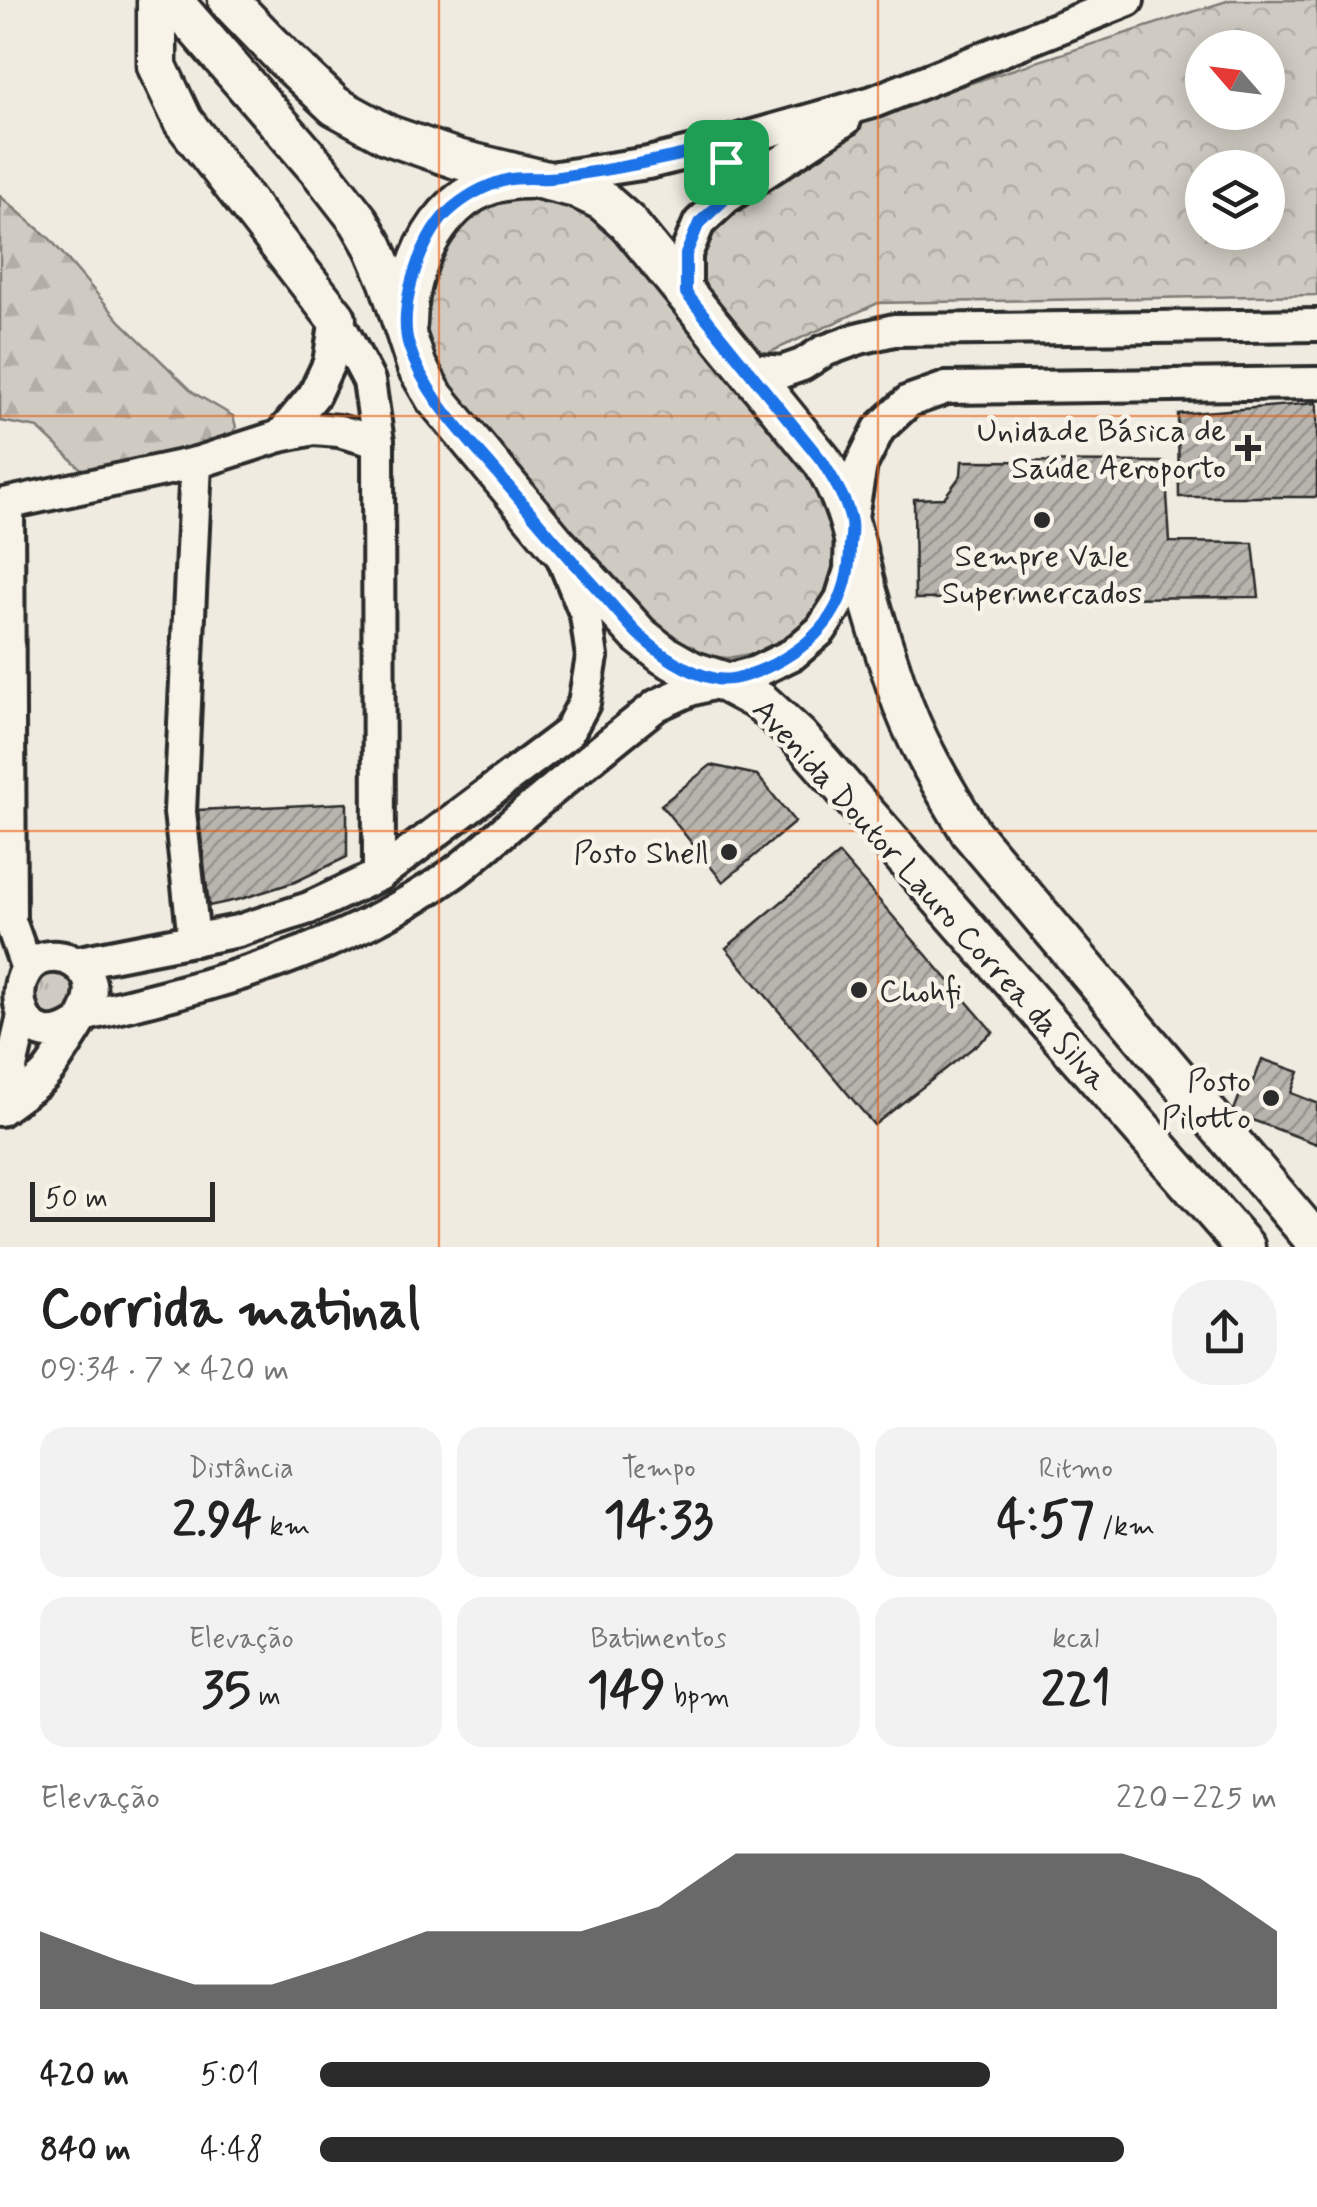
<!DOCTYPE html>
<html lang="pt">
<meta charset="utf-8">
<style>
body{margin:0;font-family:Mynerve,sans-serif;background:#f2f2f2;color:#222;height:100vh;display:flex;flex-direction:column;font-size:38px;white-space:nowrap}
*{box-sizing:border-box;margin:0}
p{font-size:32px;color:#767676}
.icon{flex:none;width:55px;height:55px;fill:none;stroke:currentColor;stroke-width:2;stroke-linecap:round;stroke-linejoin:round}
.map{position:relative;height:1247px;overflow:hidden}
.drawer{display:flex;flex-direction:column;background:#fff;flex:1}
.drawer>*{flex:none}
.needle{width:65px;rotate:298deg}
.controls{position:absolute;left:1185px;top:30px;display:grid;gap:20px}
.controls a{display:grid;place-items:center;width:100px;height:100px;border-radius:50%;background:#fff;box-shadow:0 5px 25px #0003;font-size:50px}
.scale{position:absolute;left:30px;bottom:25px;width:185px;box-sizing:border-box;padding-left:10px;border:5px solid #2b2b2b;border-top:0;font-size:28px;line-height:35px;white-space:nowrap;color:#2b2b2b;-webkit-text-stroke:8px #f7f3e8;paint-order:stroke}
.pin{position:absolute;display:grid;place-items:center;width:85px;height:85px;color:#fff;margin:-42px;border-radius:20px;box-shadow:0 5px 15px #0006}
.round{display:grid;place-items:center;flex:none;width:105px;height:105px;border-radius:40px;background:#f2f2f2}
.summary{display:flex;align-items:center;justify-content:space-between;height:170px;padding:0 40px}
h1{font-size:55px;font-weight:700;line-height:75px}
.metrics{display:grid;grid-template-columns:repeat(3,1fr);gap:15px;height:170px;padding:10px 40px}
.metrics div{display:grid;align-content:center;border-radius:25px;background:#f2f2f2;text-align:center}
.metrics b{font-size:50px;font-weight:700}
.metrics small{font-size:28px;font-weight:400}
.metrics p{font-size:28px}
.chart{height:280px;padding:20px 40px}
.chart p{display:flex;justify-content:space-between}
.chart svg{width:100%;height:180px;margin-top:10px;fill:#2b2b2b;opacity:.7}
ul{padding:0 40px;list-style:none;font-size:32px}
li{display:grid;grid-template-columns:160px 120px 1fr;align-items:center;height:75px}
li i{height:25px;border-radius:12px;background:#2b2b2b}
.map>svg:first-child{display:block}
.grass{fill:url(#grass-tufts);stroke:#7d7b76;stroke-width:2.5}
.forest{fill:url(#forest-firs);stroke:#7d7b76;stroke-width:2.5}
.park{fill:url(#park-crowns);stroke:#7d7b76;stroke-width:2.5;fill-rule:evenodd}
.building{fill:url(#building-hatch);stroke:#2b2b2b;stroke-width:2.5}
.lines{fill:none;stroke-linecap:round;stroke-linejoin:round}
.minor-casing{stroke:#2b2b2b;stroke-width:38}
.major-casing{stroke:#2b2b2b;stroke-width:45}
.minor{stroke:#f7f3e8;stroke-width:30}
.major{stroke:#f7f3e8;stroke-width:38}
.route-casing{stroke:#fff;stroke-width:20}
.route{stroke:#1a73e8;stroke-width:12}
.grid{fill:none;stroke:#e8590c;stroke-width:2.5;stroke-opacity:0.55}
.poi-dot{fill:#2b2b2b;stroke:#f7f3e8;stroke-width:4}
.labels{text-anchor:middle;stroke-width:9;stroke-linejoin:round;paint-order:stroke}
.poi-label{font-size:32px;fill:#2b2b2b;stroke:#f7f3e8;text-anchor:end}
.street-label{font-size:32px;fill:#2b2b2b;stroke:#f7f3e8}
</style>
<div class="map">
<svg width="1317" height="1247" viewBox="0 0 1317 1247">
<defs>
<pattern id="grass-tufts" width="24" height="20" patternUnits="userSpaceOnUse" patternTransform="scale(2.5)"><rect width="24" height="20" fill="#cfcbc2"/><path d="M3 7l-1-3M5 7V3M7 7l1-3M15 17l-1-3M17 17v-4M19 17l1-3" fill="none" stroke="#b2aea7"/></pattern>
<pattern id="forest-firs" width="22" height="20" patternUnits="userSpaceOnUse" patternTransform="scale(2.5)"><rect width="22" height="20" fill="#cfcbc2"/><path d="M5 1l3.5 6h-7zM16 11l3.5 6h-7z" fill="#b2aea7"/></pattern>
<pattern id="park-crowns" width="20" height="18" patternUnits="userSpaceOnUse" patternTransform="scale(2.5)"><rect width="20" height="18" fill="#cfcbc2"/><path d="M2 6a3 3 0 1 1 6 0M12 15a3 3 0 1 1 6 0" fill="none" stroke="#b2aea7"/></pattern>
<pattern id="building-hatch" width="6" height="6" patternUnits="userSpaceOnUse" patternTransform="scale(2.5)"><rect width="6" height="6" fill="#b8b5ae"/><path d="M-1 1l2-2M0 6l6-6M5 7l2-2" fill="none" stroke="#96938e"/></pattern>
</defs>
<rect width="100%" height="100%" fill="#efebe0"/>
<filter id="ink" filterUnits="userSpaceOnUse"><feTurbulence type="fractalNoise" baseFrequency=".01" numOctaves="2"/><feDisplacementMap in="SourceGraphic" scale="20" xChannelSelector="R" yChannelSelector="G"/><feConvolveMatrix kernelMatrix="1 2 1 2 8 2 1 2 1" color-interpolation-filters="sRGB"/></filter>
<g filter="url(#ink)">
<circle class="grass" cx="53" cy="996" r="23"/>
<path class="forest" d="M0,196L50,239L121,322L194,393L233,416L236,427L228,441L111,480L80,468L38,428L0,421Z"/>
<g class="park">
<path d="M1230,0H1317V295L878,303L766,354L716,315L701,279L704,244L721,218L877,113ZM1202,48H1268V112H1202ZM1202,168H1268V232H1202Z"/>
<path d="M541,195L578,203L613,228L814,471L838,548L830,588L810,616L787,639L760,652L728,658L696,655L662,639L432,364C429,349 422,333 422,318C423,268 453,217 502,201C514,197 528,197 541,195Z"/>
</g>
<g class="building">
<path d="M1317,403V497H1179L1178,414Z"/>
<path d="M962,461L1165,462L1170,542L1253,543L1259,597L915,599L914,499L944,498L961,475Z"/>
<path d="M711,765L757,775L795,822L723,882L661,805Z"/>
<path d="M347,803V857L295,882L241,899L209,906L198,810Z"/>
<path d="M839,854L993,1032L874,1125L726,948Z"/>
<path d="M1262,1059L1299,1072L1291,1093L1317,1103V1144L1233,1113L1245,1081L1253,1084Z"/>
</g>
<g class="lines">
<defs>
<g id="minor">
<path d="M550,178L648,163L714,147L873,102L1128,0"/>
<path d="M686,293V254L699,223L726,198L845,120"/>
<path d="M336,318L369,381L378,442L379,875"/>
<path d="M746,369L782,372L802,365L824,351L860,338L894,330L1317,325"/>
<path d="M280,436L314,395L329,363L336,318"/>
<path d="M8,504L10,921L26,966"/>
<path d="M0,505L196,463L280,436L314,429L339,431L378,442"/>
<path d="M194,940L180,812L196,463"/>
<path d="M75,963L238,931L309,908L379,875L568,733L584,703L592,657L586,615L564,561"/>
<path d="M86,1015C214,986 343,950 452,874C478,855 502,832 527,811C570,775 613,740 657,705L690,690L756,672L793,654L821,630L841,599L850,570L851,522L861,465L879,429L909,401L946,388L1317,383"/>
<path d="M0,1098L9,1076L22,1020"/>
<path d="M0,1110C14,1099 30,1089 43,1077C52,1068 59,1055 66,1045C81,1021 108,987 75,963C65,956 50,955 38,960C0,981 23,1064 81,1021"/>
</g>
<g id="major">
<path d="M157,0V66L183,121L336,318"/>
<path d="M172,0L320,171L359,221L374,247L389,282L417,367L435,398L557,545L639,635L664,655L692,671L720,680L761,702L799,737L1245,1247"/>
<path d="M228,0L284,58L335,106L388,135L457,159L576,188L603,201L628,223L822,461C850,505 854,543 867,592C876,624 886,656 897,688C914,740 943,787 971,833L1317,1243"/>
<path d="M407,324C408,255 449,178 527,179"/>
</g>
</defs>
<use href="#minor" class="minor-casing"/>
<use href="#major" class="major-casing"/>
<use href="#minor" class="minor"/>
<use href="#major" class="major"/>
</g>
</g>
<g class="lines" filter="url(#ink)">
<defs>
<path id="route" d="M714,147L726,162L730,180L726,198L699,223L686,254V293L822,461C833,479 847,500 851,522C852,529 851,538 850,545C850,601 824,638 774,664C758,672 734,682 716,679C688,673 659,654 638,634C626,622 615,608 603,595C569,558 536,519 504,481C470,440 425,398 409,346C397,309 420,239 447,213C464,197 484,186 506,180C522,176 542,180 559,177C611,170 662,160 714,147Z"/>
</defs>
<use href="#route" class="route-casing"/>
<use href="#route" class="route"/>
</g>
<path class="grid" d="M439,0V1247M878,0V1247M0,416H1317M0,831H1317"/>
<g class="poi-dot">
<path d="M1243 433h10v10h10v10h-10v10h-10v-10h-10v-10h10z"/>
<circle cx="1042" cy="520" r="10"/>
<circle cx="729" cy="852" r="10"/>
<circle cx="859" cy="990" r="10"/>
<circle cx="1271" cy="1098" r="10"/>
</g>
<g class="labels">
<g class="poi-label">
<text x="1226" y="441">Unidade Básica de<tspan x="1226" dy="37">Saúde Aeroporto</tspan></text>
<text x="1042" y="566" text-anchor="middle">Sempre Vale<tspan x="1042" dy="37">Supermercados</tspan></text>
<text x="709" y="863">Posto Shell</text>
<text x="879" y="1001" text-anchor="start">Chohfi</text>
<text x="1251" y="1091">Posto<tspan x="1251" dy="37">Pilotto</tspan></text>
</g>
<g class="street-label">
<text transform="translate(931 894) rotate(48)" y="11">Avenida Doutor Lauro Correa da Silva</text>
</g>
</g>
</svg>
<div class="controls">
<a><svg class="needle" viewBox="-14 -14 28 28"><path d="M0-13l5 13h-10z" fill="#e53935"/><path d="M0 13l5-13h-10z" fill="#767676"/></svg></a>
<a><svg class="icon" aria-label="layers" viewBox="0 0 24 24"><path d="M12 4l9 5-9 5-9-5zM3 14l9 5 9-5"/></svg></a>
</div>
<div class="scale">50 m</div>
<div class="pin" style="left:726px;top:162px;background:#1e9e55"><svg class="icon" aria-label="arrive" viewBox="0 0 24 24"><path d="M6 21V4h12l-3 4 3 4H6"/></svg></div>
</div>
<section class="drawer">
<div class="summary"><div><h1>Corrida matinal</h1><p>09:34 · 7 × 420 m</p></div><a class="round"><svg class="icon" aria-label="share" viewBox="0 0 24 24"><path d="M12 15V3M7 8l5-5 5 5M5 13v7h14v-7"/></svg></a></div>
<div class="metrics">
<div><p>Distância</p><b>2.94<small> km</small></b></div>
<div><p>Tempo</p><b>14:33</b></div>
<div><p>Ritmo</p><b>4:57<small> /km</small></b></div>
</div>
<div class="metrics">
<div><p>Elevação</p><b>35<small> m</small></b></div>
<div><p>Batimentos</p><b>149<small> bpm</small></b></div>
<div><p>kcal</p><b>221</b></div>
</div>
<div class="chart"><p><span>Elevação</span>220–225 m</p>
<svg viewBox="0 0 160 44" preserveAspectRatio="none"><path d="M0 44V25L10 32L20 38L30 38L40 32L50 25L60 25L70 25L80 19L90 6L100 6L110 6L120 6L130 6L140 6L150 12L160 25V44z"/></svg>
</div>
<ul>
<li><b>420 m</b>5:01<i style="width:70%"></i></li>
<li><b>840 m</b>4:48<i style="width:84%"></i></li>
</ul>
</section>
